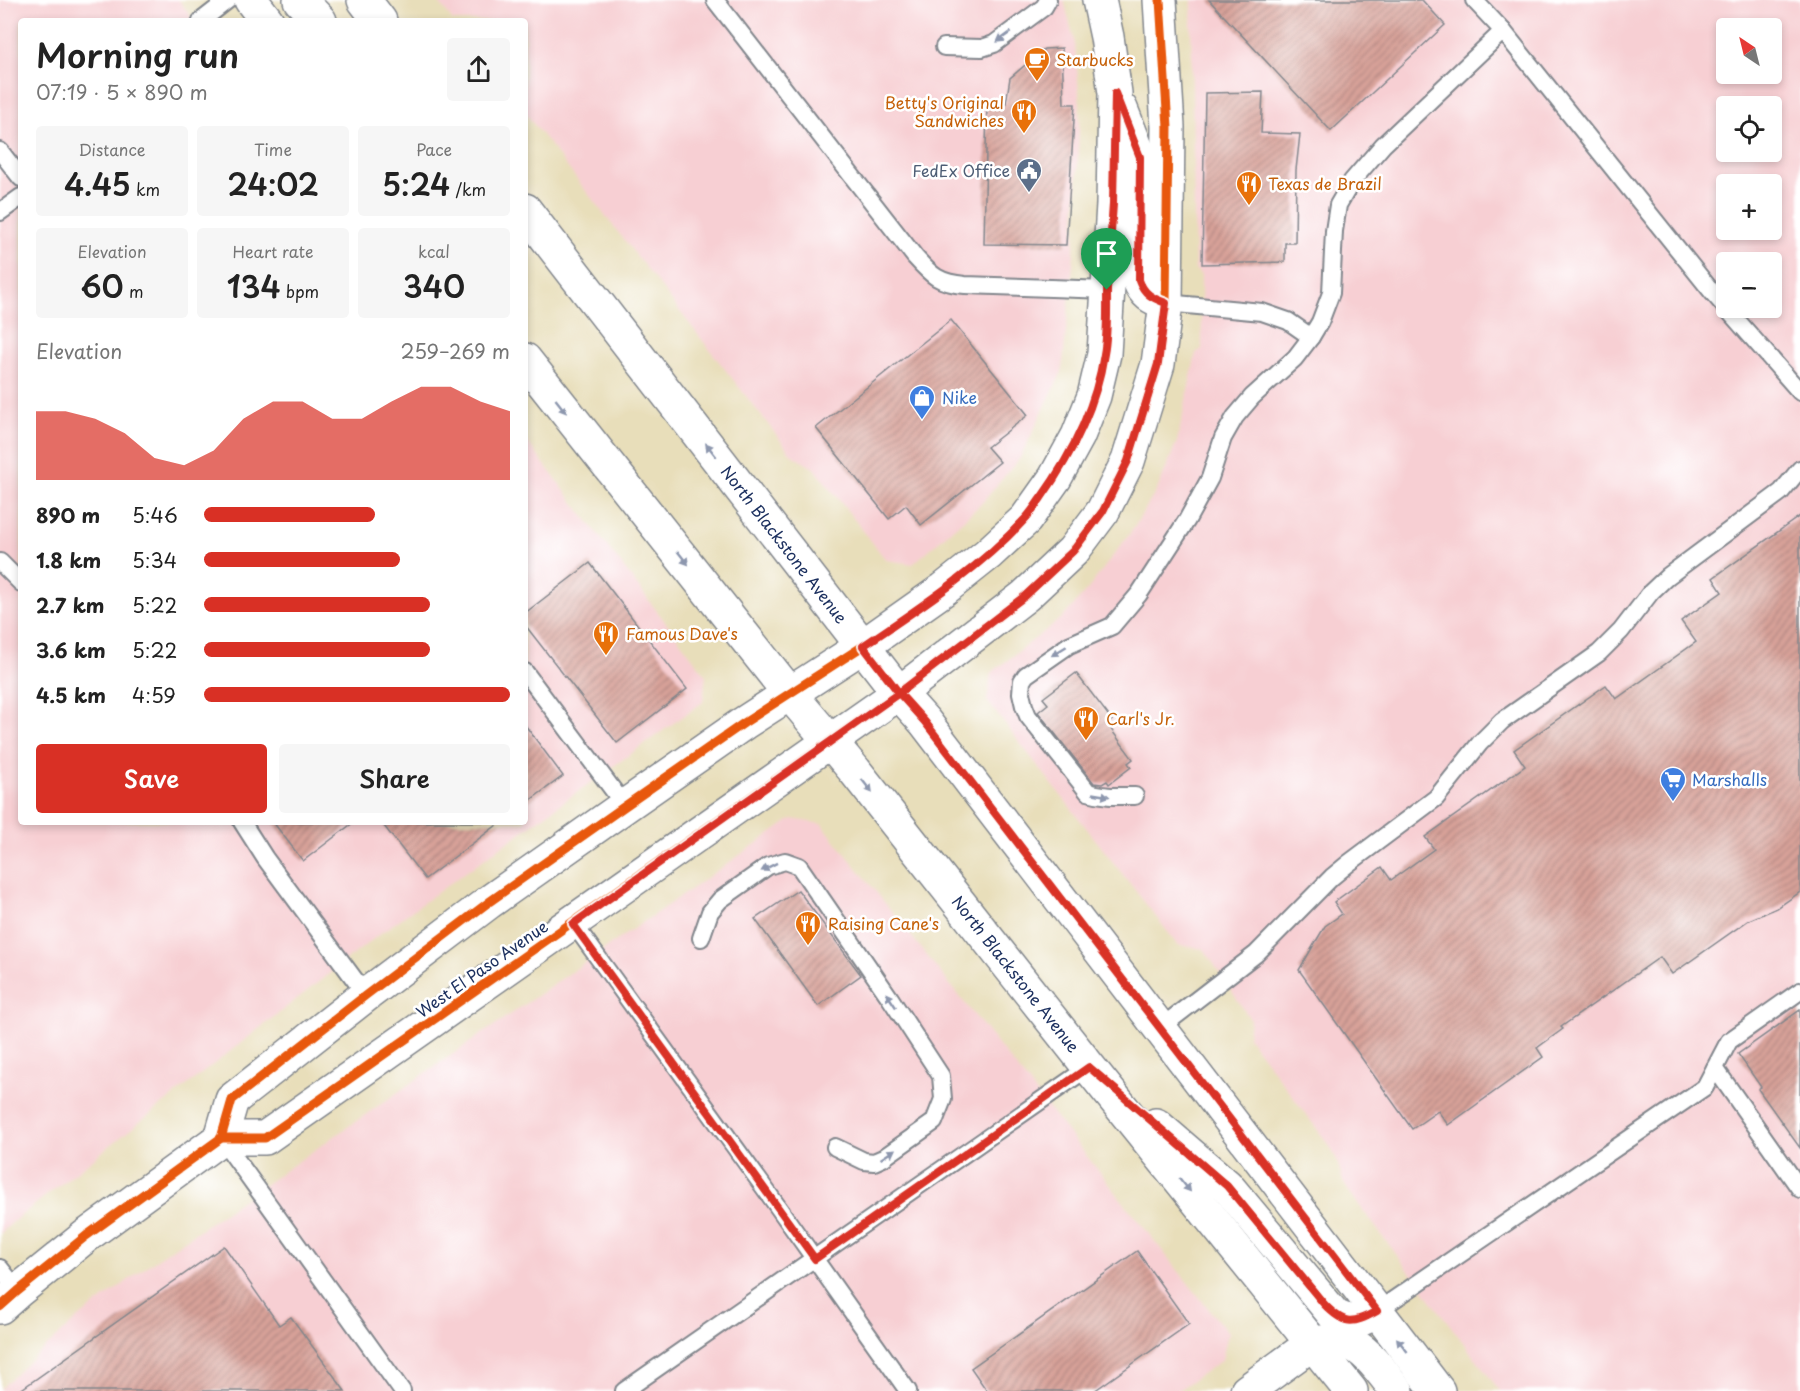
<!DOCTYPE html>
<meta charset="utf-8">
<style>
body{margin:0;font-family:"Playpen Sans",sans-serif;background:#f6f6f6;color:#222;height:100vh;display:flex;flex-direction:column;font-size:22px;white-space:nowrap}
*{box-sizing:border-box;margin:0}
p{font-size:20px;color:#767676}
.icon{flex:none;width:33px;height:33px;fill:none;stroke:currentColor;stroke-width:2;stroke-linecap:round;stroke-linejoin:round}
.map{position:relative;flex:1;overflow:hidden}
.side{position:absolute;left:18px;top:18px;width:510px;height:807px;display:flex;flex-direction:column;background:#fff;border-radius:6px;box-shadow:0 3px 9px #0003}
.side>*{flex:none}
.needle{width:39px;rotate:325deg}
.controls{position:absolute;left:1716px;top:18px;display:grid;gap:12px}
.controls a{display:grid;place-items:center;width:66px;height:66px;border-radius:6px;background:#fff;box-shadow:0 3px 9px #0003;font-size:30px}
.pin{position:absolute;display:grid;place-items:center;width:51px;height:51px;color:#fff;margin:-62px -26px;border-radius:50% 50% 50% 0;rotate:-45deg;box-shadow:0 0 6px #0007}
.pin .icon{rotate:45deg}
.round{display:grid;place-items:center;flex:none;width:63px;height:63px;border-radius:6px;background:#f6f6f6}
.head{display:flex;align-items:center;justify-content:space-between;height:102px;padding:0 18px}
h1{font-size:33px;font-weight:600;line-height:45px}
.stats{display:grid;grid-template-columns:repeat(3,1fr);gap:9px;height:102px;padding:6px 18px}
.stats div{display:grid;align-content:center;border-radius:6px;background:#f6f6f6;text-align:center}
.stats b{font-size:30px;font-weight:600}
.stats small{font-size:16px;font-weight:400}
.stats p{font-size:16px}
.chart{height:168px;padding:12px 18px}
.chart p{display:flex;justify-content:space-between}
.chart svg{width:100%;height:108px;margin-top:6px;fill:#d93025;opacity:.7}
.cta{display:flex;gap:12px;margin-top:auto;padding:12px 18px}
.cta a{flex:1;height:69px;border-radius:6px;background:#d93025;color:#fff;font-size:24px;font-weight:600;line-height:69px;text-align:center}
.cta a+a{background:#f6f6f6;color:#222}
ul{padding:0 18px;list-style:none;font-size:20px}
li{display:grid;grid-template-columns:96px 72px 1fr;align-items:center;height:45px}
li i{height:15px;border-radius:8px;background:#d93025}
.map>svg:first-child{display:block}
.built{fill:#f7cfd3;fill-rule:evenodd}
.building{fill:url(#building-hatch)}
.lines{fill:none;stroke-linecap:round;stroke-linejoin:round}
.service-casing{stroke:#82868c;stroke-width:20}
.minor-casing{stroke:#82868c;stroke-width:36}
.tertiary-casing{stroke:#82868c;stroke-width:36}
.primary-casing{stroke:#82868c;stroke-width:36}
.service{stroke:#fff;stroke-width:16}
.minor{stroke:#fff;stroke-width:33}
.tertiary{stroke:#fff;stroke-width:33}
.primary{stroke:#fff;stroke-width:33}
.cycleway-casing{stroke:#fff;stroke-width:13}
.cycleway{stroke:#e8590c;stroke-width:9}
.oneway{fill:#8d97ae}
.route-casing{stroke:#fff;stroke-width:12}
.route{stroke:#d93025;stroke-width:8}
.labels{text-anchor:middle;stroke-width:5;stroke-linejoin:round;paint-order:stroke}
.food-label{font-size:16px;fill:#c56008;stroke:#fff;text-anchor:start}
.service-label{font-size:16px;fill:#4e5e75;stroke:#fff;text-anchor:end}
.shop-label{font-size:16px;fill:#366cbe;stroke:#fff;text-anchor:start}
.street-label{font-size:16px;fill:#1b2f5e;stroke:#fff}
</style>
<div class="map">
<svg width="1800" height="1391" viewBox="0 0 1800 1391">
<defs>
<pattern id="building-hatch" width="6" height="6" patternUnits="userSpaceOnUse" patternTransform="scale(1.5)"><rect width="6" height="6" fill="#d8a299"/><path d="M-1 1l2-2M0 6l6-6M5 7l2-2" fill="none" stroke="#ae8480"/></pattern>
</defs>
<rect width="100%" height="100%" fill="#fff"/>
<filter id="ink" filterUnits="userSpaceOnUse"><feTurbulence type="fractalNoise" baseFrequency=".0167" numOctaves="2"/><feDisplacementMap in="SourceGraphic" scale="12" xChannelSelector="R" yChannelSelector="G"/><feConvolveMatrix kernelMatrix="1 2 1 2 8 2 1 2 1" color-interpolation-filters="sRGB"/></filter>
<filter id="wash" filterUnits="userSpaceOnUse"><feTurbulence type="fractalNoise" baseFrequency=".008" numOctaves="4" result="noise"/><feDisplacementMap in="SourceGraphic" scale="24" xChannelSelector="R" yChannelSelector="G"/><feGaussianBlur stdDeviation="1.35" result="paint"/><feColorMatrix in="noise" values="0 0 0 0 0 0 0 0 0 0 0 0 0 0 0 0 0 1.4 0 .05"/><feComposite in="paint" operator="in"/></filter>
<g filter="url(#wash)">
<rect width="100%" height="100%" fill="#e8deba"/>
<g class="built">
<path d="M0,0H179L194,21H21V822H525V439L706,675L703,702L381,933L14,1221L0,1234Z"/>
<path d="M437,0H1064L1075,44L1080,104L1074,255L1062,372L1020,458L981,504L913,564L886,560L815,469L792,455L525,113V21H453Z"/>
<path d="M1192,0H1800V1391H1500L1349,1192L1343,1181L1336,1158L1329,1145L1248,1037L1250,1019L1204,949L1178,945L987,701L991,673L1064,616L1088,589L1131,532L1157,490L1177,442L1196,353L1202,349L1201,275L1195,269L1191,24ZM1726,28H1772V74H1726ZM1726,106H1772V152H1726ZM1726,184H1772V230H1726ZM1726,262H1772V308H1726Z"/>
<path d="M792,819L822,824L1228,1333L1222,1360L1177,1391H0V1389L33,1358L81,1316L150,1264Z"/>
</g>
<g id="blocks">
<g class="building">
<path d="M1209,0H1422L1445,25L1331,131Z"/>
<path d="M1062,48L1064,104H1075L1066,245L984,244L987,103H1006L1010,78L1044,49Z"/>
<path d="M1263,92L1261,133L1300,134L1296,170L1295,243H1285V262L1202,264L1205,93Z"/>
<path d="M951,320L1028,415L987,447L1000,462L921,525L906,505L889,519L816,428Z"/>
<path d="M1800,516V892L1777,908L1749,920L1672,974L1660,957L1561,1027L1563,1029L1537,1048L1543,1057L1448,1125L1438,1111L1412,1129L1299,970L1325,926L1342,914L1334,902L1382,867L1391,880L1434,849L1425,837L1525,766L1514,750L1606,685L1616,699L1696,642L1681,621L1722,592L1713,578Z"/>
<path d="M590,563L687,689L617,743L525,625V613Z"/>
<path d="M1076,673L1112,720L1107,724L1133,759L1128,763L1131,767L1109,784L1107,781L1102,784L1094,783L1038,712L1048,704L1043,698Z"/>
<path d="M525,725L563,776L525,804Z"/>
<path d="M273,822H354L303,861Z"/>
<path d="M381,822H501L425,879Z"/>
<path d="M798,890L861,975L818,1006L755,919Z"/>
<path d="M1800,1010V1148L1758,1089L1761,1087L1738,1054Z"/>
<path d="M224,1246L279,1325L291,1317L345,1391H19Z"/>
<path d="M1137,1251L1189,1324L1094,1391H987L971,1368Z"/>
</g>
</g>
</g>
<g filter="url(#ink)">
<use href="#blocks" fill-opacity="0" stroke="#82868c" stroke-width="1.5"/>
<g class="lines">
<defs>
<g id="service">
<path d="M715,0L915,257C932,276 939,283 965,285L1107,290"/>
<path d="M1474,0L1503,31L1713,293L1800,392"/>
<path d="M201,21L228,0"/>
<path d="M944,47L982,48L994,44L1044,7L1048,0"/>
<path d="M0,151L21,178"/>
<path d="M0,212L21,197"/>
<path d="M1166,303L1262,312L1288,321L1311,337"/>
<path d="M0,562L21,583"/>
<path d="M525,672L625,806"/>
<path d="M1135,796C1119,796 1104,797 1088,792L1028,716L1024,706L1021,693L1022,681L1026,675L1069,645L1112,626L1139,594L1187,520L1210,478L1223,438L1235,417L1252,397L1295,358L1311,337L1320,322L1331,293L1334,231L1338,205L1352,181L1383,145L1503,31"/>
<path d="M242,822L265,858L366,995"/>
<path d="M573,923L768,1193L908,1391"/>
<path d="M701,938L710,912L720,900L768,866L785,861L799,866L890,998L941,1076L943,1099L934,1122L883,1158L874,1162L864,1161L835,1147"/>
<path d="M1160,1028L1256,954L1332,877L1349,863L1436,798L1480,743L1502,721L1599,653L1621,631L1651,592L1668,576L1781,492L1800,469"/>
<path d="M1715,1068L1800,1189"/>
<path d="M221,1138L402,1391"/>
<path d="M0,1268L18,1291"/>
<path d="M1377,1311L1705,1087L1729,1041L1800,991"/>
<path d="M624,1391L1089,1067"/>
</g>
<path id="minor" d="M1247,1391L1313,1343"/>
<g id="tertiary">
<path d="M1121,109L1140,157L1139,280C1144,294 1152,298 1166,303"/>
<path d="M221,1138L232,1100L366,995L489,902L625,806L744,723L863,646L944,589L988,554L1026,519L1055,478L1078,436L1094,396L1104,354L1113,204L1115,93L1107,37L1099,0"/>
<path d="M0,1307L18,1291L86,1236L221,1138H265L899,693L1025,596L1073,551L1103,511L1128,461L1158,364L1166,303L1168,127L1160,0"/>
</g>
<g id="primary">
<path d="M251,0L267,21"/>
<path d="M300,0L320,21"/>
<path d="M364,0L380,21"/>
<path id="s1" d="M525,210L899,693L925,722L1438,1391"/>
<path id="s2" d="M525,360L790,694L855,771L1089,1067L1351,1391"/>
<path d="M1156,1125L1227,1186L1335,1316C1355,1325 1359,1321 1377,1311"/>
<path d="M1313,1343C1324,1342 1335,1339 1346,1342C1368,1349 1383,1374 1397,1391"/>
</g>
</defs>
<use href="#service" class="service-casing"/>
<use href="#minor" class="minor-casing"/>
<use href="#tertiary" class="tertiary-casing"/>
<use href="#primary" class="primary-casing"/>
<use href="#service" class="service"/>
<use href="#minor" class="minor"/>
<use href="#tertiary" class="tertiary"/>
<use href="#primary" class="primary"/>
<defs>
<g id="cycleway">
<path d="M221,1138L232,1100L366,995L489,902L625,806L744,723L863,646"/>
<path d="M0,1307L18,1291L86,1236L221,1138H265L899,693L1025,596L1073,551L1103,511L1128,461L1158,364L1166,303L1168,127L1160,0"/>
</g>
</defs>
<use href="#cycleway" class="cycleway-casing"/>
<use href="#cycleway" class="cycleway"/>
</g>
<defs><path id="oneway-solid" d="M-6-.8H1V-3.2L6.5 0L1 3.2V.8H-6Z" transform="scale(1.5)"/></defs>
<g class="oneway">
<use href="#oneway-solid" transform="translate(1004 37) rotate(144)"/>
<use href="#oneway-solid" transform="translate(561 406) rotate(52)"/>
<use href="#oneway-solid" transform="translate(711 450) rotate(-128)"/>
<use href="#oneway-solid" transform="translate(683 558) rotate(51)"/>
<use href="#oneway-solid" transform="translate(1059 651) rotate(148)"/>
<use href="#oneway-solid" transform="translate(867 786) rotate(52)"/>
<use href="#oneway-solid" transform="translate(1101 795) rotate(10)"/>
<use href="#oneway-solid" transform="translate(769 867) rotate(153)"/>
<use href="#oneway-solid" transform="translate(891 1000) rotate(-124)"/>
<use href="#oneway-solid" transform="translate(888 1154) rotate(-34)"/>
<use href="#oneway-solid" transform="translate(1185 1185) rotate(51)"/>
<use href="#oneway-solid" transform="translate(1402 1345) rotate(-128)"/>
</g>
</g>
<g class="lines" filter="url(#ink)">
<defs>
<path id="route" d="M1107,290C1107,312 1108,333 1104,354C1096,406 1071,456 1041,498C1035,506 1030,514 1024,520C978,570 919,608 863,646L899,693L573,924L815,1259L1089,1067L1227,1186L1324,1304C1344,1325 1352,1325 1377,1311L925,722L899,693L1025,596L1073,551L1103,511L1128,461L1158,364L1166,303C1152,298 1144,294 1139,280L1140,157L1115,93L1113,204L1107,290"/>
</defs>
<use href="#route" class="route-casing"/>
<use href="#route" class="route"/>
</g>
<defs>
<symbol id="cafe-pin" viewBox="-11 -11 22 30"><path d="M0 17L-7.5 6A9.5 9.5 0 1 1 7.5 6Z" fill="#e8710a" stroke="#fff"/><path d="M-5.5-4.5H6V0H3Q3 3.5 0 3.5H-2.5Q-5.5 3.5-5.5 0ZM3-3.2v2h1.7v-2ZM-6 4.5H4V6H-6Z" fill="#fff"/></symbol>
<symbol id="restaurant-pin" viewBox="-11 -11 22 30"><path d="M0 17L-7.5 6A9.5 9.5 0 1 1 7.5 6Z" fill="#e8710a" stroke="#fff"/><path d="M-5-6h1v4h1v-4h1v4h1v-4h1v5L-1.5 .5V6h-2V.5L-5-1ZM5-6V6H3V1.5H1.5Q1.5-4 5-6Z" fill="#fff"/></symbol>
<symbol id="civic-pin" viewBox="-11 -11 22 30"><path d="M0 17L-7.5 6A9.5 9.5 0 1 1 7.5 6Z" fill="#5c6f8a" stroke="#fff"/><path d="M-.6-6.5H3V-4.5H.6V-3L4-1V1h2V6H-6V1h2V-1L-.6-3ZM-1.2 2.5V6h2.4V2.5Z" fill="#fff"/></symbol>
<symbol id="shop-pin" viewBox="-11 -11 22 30"><path d="M0 17L-7.5 6A9.5 9.5 0 1 1 7.5 6Z" fill="#3f7fe0" stroke="#fff"/><path d="M-5-2.5h2.3a2.7 3.5 0 0 1 5.4 0H5L5.5 6h-11ZM-1.5-2.5h3a1.5 2.3 0 0 0-3 0Z" fill="#fff"/></symbol>
<symbol id="supermarket-pin" viewBox="-11 -11 22 30"><path d="M0 17L-7.5 6A9.5 9.5 0 1 1 7.5 6Z" fill="#3f7fe0" stroke="#fff"/><path d="M-6-5.5h2.5l.6 2H6L4.5 2H-2.5L-4.4-4H-6ZM-1.5 3.2a1.3 1.3 0 1 0 .1 0ZM3 3.2a1.3 1.3 0 1 0 .1 0Z" fill="#fff"/></symbol>
</defs>
<g fill-rule="evenodd">
<use href="#cafe-pin" x="1022" y="45" width="30" height="40"/>
<use href="#restaurant-pin" x="1009" y="97" width="30" height="40"/>
<use href="#civic-pin" x="1014" y="156" width="30" height="40"/>
<use href="#restaurant-pin" x="1234" y="169" width="30" height="40"/>
<use href="#shop-pin" x="907" y="383" width="30" height="40"/>
<use href="#restaurant-pin" x="591" y="619" width="30" height="40"/>
<use href="#restaurant-pin" x="1071" y="704" width="30" height="40"/>
<use href="#supermarket-pin" x="1658" y="765" width="30" height="40"/>
<use href="#restaurant-pin" x="793" y="909" width="30" height="40"/>
</g>
<g class="labels">
<g class="food-label">
<text x="1056" y="66">Starbucks</text>
<text x="1004" y="109" text-anchor="end">Betty's Original<tspan x="1004" dy="18">Sandwiches</tspan></text>
<text x="1268" y="190">Texas de Brazil</text>
<text x="626" y="640">Famous Dave's</text>
<text x="1106" y="725">Carl's Jr.</text>
<text x="828" y="930">Raising Cane's</text>
</g>
<g class="service-label">
<text x="1010" y="177">FedEx Office</text>
</g>
<g class="shop-label">
<text x="942" y="404">Nike</text>
<text x="1692" y="786">Marshalls</text>
</g>
<g class="street-label">
<text dy="6" stroke="none"><textPath href="#s1" startOffset="423">North Blackstone Avenue</textPath></text>
<text transform="translate(482 969) rotate(-35)" y="6">West El Paso Avenue</text>
<text dy="6" stroke="none"><textPath href="#s2" startOffset="786">North Blackstone Avenue</textPath></text>
</g>
</g>
</svg>
<div class="controls">
<a><svg class="needle" viewBox="-14 -14 28 28"><path d="M0-13l5 13h-10z" fill="#e53935"/><path d="M0 13l5-13h-10z" fill="#767676"/></svg></a>
<a><svg class="icon" aria-label="locate" viewBox="0 0 24 24"><circle cx="12" cy="12" r="6"/><path d="M12 2v4M12 18v4M2 12h4M18 12h4"/></svg></a>
<a>+</a>
<a>−</a>
</div>
<div class="pin" style="left:1107px;top:290px;background:#1e9e55"><svg class="icon" aria-label="arrive" viewBox="0 0 24 24"><path d="M6 21V4h12l-3 4 3 4H6"/></svg></div>
<section class="side">
<div class="head"><div><h1>Morning run</h1><p>07:19 · 5 × 890 m</p></div><a class="round"><svg class="icon" aria-label="share" viewBox="0 0 24 24"><path d="M12 15V3M7 8l5-5 5 5M5 13v7h14v-7"/></svg></a></div>
<div class="stats">
<div><p>Distance</p><b>4.45<small> km</small></b></div>
<div><p>Time</p><b>24:02</b></div>
<div><p>Pace</p><b>5:24<small> /km</small></b></div>
</div>
<div class="stats">
<div><p>Elevation</p><b>60<small> m</small></b></div>
<div><p>Heart rate</p><b>134<small> bpm</small></b></div>
<div><p>kcal</p><b>340</b></div>
</div>
<div class="chart"><p><span>Elevation</span>259–269 m</p>
<svg viewBox="0 0 160 44" preserveAspectRatio="none"><path d="M0 44V16L10 16L20 19L30 25L40 35L50 38L60 32L70 19L80 12L90 12L100 19L110 19L120 12L130 6L140 6L150 12L160 16V44z"/></svg>
</div>
<ul>
<li><b>890 m</b>5:46<i style="width:56%"></i></li>
<li><b>1.8 km</b>5:34<i style="width:64%"></i></li>
<li><b>2.7 km</b>5:22<i style="width:74%"></i></li>
<li><b>3.6 km</b>5:22<i style="width:74%"></i></li>
<li><b>4.5 km</b>4:59<i style="width:100%"></i></li>
</ul>
<div class="cta"><a>Save</a><a>Share</a></div>
</section>
</div>
